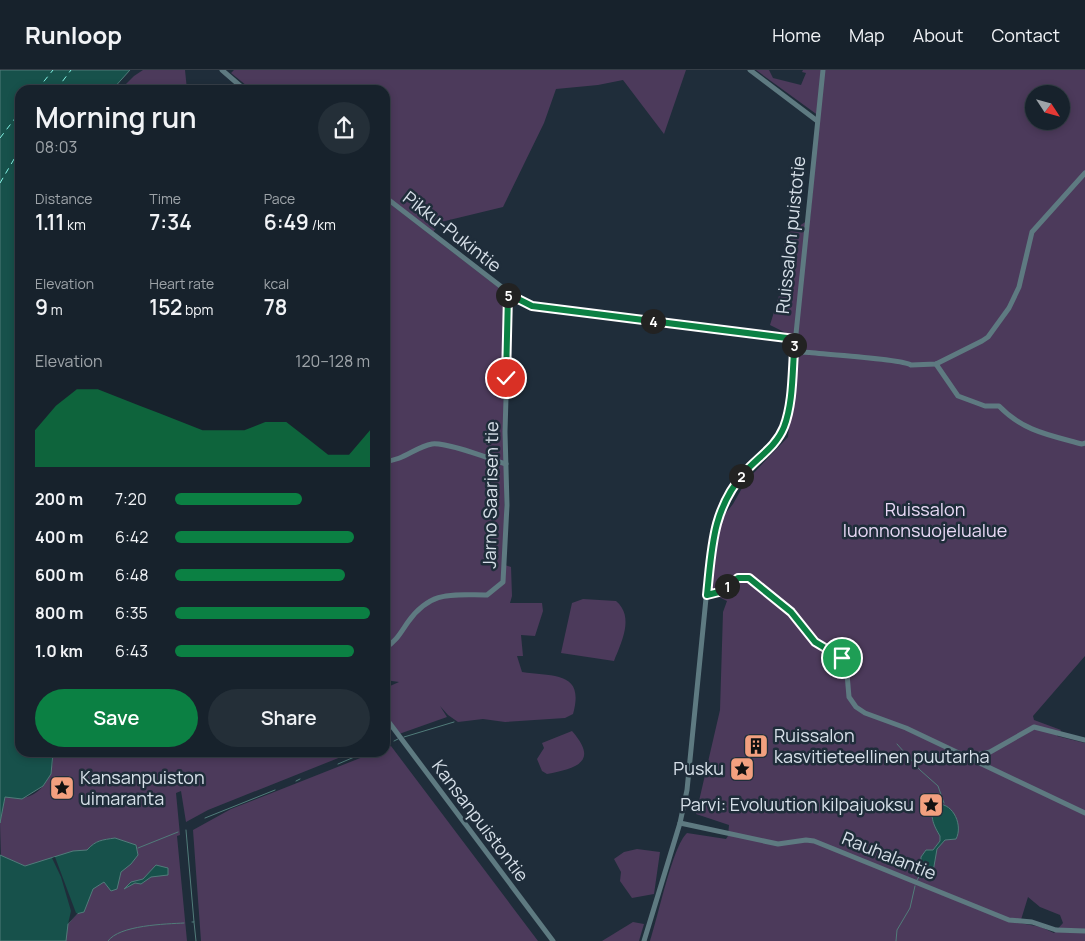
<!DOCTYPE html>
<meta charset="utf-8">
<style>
body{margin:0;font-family:Manrope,sans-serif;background:#242f38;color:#f1f3f6;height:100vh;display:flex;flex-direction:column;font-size:19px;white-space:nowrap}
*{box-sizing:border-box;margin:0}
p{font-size:16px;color:#9ea4a9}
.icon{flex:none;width:28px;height:28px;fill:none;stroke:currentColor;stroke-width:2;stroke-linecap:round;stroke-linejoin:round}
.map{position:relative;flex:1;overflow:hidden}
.details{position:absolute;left:15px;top:15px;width:375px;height:672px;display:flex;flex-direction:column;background:#17222c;border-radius:15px;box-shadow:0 2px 8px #0003,0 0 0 1px #363f48}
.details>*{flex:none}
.needle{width:32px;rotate:126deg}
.tools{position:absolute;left:1025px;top:15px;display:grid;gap:10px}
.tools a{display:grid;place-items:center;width:45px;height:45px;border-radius:50%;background:#17222c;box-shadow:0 2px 8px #0003,0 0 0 1px #363f48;font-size:25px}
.pin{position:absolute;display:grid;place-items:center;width:42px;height:42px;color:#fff;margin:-21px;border:2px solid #fff;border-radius:50%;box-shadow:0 1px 5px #0007}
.km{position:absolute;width:25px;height:25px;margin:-12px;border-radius:50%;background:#222;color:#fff;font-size:14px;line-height:25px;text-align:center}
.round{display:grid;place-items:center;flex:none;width:52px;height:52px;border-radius:26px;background:#242f38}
.overview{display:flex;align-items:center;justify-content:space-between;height:85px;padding:0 20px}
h1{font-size:28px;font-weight:600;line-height:38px}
.metrics{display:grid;grid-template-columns:repeat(3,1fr);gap:8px;height:85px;padding:5px 20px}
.metrics div{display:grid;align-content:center}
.metrics b{font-size:21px;font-weight:600}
.metrics small{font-size:14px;font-weight:400}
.metrics p{font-size:14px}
.chart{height:140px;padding:10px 20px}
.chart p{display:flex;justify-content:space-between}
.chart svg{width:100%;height:90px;margin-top:5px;fill:#0b8043;opacity:.7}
.cta{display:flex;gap:10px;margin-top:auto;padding:10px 20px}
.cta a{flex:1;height:58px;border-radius:30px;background:#0b8043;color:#fff;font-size:20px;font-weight:600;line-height:58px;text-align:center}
.cta a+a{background:#242f38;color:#f1f3f6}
ul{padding:0 20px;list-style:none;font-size:16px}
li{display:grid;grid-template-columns:80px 60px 1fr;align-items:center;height:38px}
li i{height:12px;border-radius:6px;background:#0b8043}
header{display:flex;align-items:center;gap:30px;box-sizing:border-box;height:70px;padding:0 25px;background:#17222c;border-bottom:1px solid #363f48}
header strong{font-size:24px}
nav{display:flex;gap:28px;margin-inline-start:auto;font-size:18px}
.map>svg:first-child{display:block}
.green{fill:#4c3a5b;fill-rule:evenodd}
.water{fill:#17514b;stroke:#517c7a}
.pier{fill:#1f2d3a}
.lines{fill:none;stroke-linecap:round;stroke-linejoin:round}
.stream{stroke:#517c7a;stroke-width:1}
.ferry{stroke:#84f3e5;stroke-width:1;stroke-dasharray:6 5;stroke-linecap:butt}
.minor{stroke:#5e7a81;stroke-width:5}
.route-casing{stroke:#fff;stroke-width:10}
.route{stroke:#0b8043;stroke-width:6}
.labels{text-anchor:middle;stroke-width:5;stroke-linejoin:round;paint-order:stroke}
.street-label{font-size:18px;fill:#d7e0e9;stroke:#1f2d3a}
.park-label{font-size:18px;fill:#e9d9f6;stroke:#1f2d3a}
.poi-label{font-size:18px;fill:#d7e0e9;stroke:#1f2d3a;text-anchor:start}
</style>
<header>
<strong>Runloop</strong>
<nav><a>Home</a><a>Map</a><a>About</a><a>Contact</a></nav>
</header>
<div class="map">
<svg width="1085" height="871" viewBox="0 0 1085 871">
<rect width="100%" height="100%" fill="#1f2d3a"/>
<g class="green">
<path d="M143,0H185L187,20H120L134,6Z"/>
<path d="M234,0H686L664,64L623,10L598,15L556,19L544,53L503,137L441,152L433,162L385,125V20H252L231,3Z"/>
<path d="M756,0H769L773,8L801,15L806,3L802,2L803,0H1085V586L1033,646L1034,650L1061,660L1057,666L1085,673V871H650C658,848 672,777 687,763L726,769L728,766L729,755L696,744L720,640L723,542L727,531L711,523L717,463L721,449L733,434L746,411L788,367L796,287L788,264L770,255L781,219L785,165L810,149L819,46ZM1034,24H1061V51H1034ZM1028,827L1040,837L1060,845L1063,853L1054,863L1041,857L1020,853Z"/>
<path d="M385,130L499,218L503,225L505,495L511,497L512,526L510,533H542L543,541L535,566L521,565L523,586H517L522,602C554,607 585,601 573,644L565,648L505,652L483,649L458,652L448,645L440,636L447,647L399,664L387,645L390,642C385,632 386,626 390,616L399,612L385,610Z"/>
<path d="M583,529L616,531C635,547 621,573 614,591L561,583L572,533Z"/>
<path d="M572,661C599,692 577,698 547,704L542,701L537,689L544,678L542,673Z"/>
<path d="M391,676L538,871H201L193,760L231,739L373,683L385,682V678Z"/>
<path d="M53,683H351L208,740L186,752L181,721L176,723L180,765L177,766L187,871H52L35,794L25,796L1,787L0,753L5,727C11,726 17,729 21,728C44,726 54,702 53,683Z"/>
<path d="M637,779L660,782L654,824L632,828L620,811L621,802L614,789L624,782Z"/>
<path d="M633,852L644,854L639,871H602Z"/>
</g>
<g class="water">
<path d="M0,0H130L112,20H20V682L53,683L51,704L43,716L22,729L5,727L0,753Z"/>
<path d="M938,734C954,734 963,756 956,769L945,770L937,779L933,802L926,805L921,802V787L926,780H933L940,771V766C934,756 927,743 938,734Z"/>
<path d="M115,768L136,775L138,785L131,794L121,802L117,819L111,821L104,812L93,819L84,842L76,844L68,854L66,871H0V785L25,796L73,781L87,780C96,770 102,770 115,768Z"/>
<path d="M156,795L168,798V805L151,807L141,814L135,813L124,819L131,812L143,809Z"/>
</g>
<path class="pier" d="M55,787L76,843H78L68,854L71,841L61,807L52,788Z"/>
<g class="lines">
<g class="stream">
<path d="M404,667L454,652"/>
<path d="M394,671L398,669"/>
<path d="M897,674L920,700L938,716L944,733"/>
<path d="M385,675L389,673"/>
<path d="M338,694L366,682"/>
<path d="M296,711L300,709"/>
<path d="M205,748L275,720"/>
<path d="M186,760L194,852H192"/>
<path d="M138,778L178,762"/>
<path d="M917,810L922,802"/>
<path d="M194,852L196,871"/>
<path d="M108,871C119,855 166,854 184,853"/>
<path d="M896,871L897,860L910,838L915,816"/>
</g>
<g class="ferry">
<path d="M37,20L53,0"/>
<path d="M56,20L71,0"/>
<path d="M0,68L20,42"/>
<path d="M0,113L20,79"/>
</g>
<g class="minor">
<path d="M222,0L245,20"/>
<path d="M750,0L816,50"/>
<path d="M385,127L521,232L532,236L795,269"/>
<path d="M793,285L804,282C820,284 904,289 911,295L936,294L982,271L988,267L1009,238L1019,217L1032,162L1085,103"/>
<path d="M936,294L958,326L985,336H999C1023,361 1049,365 1082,374L1085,373"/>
<path d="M385,391C403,391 415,377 432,374C447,372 490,389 506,394"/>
<path d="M707,525L719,522L738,508L753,511L791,542L815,572L846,592L849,627L856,637L865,643L906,658L1085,743"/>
<path d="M385,578C396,572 401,562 408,552C431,520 452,525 487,525L503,512L507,435L505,362L509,224"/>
<path d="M385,647L553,871"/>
<path d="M967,687L990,682L1034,657L1085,670"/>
<path d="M680,753L778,774L806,770L814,771L1009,850L1032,852L1056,860L1085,861"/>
<path d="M644,871L680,753L687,720L711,478C716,450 725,426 743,404C762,380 781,374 788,342L823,0"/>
</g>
</g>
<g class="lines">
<defs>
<path id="route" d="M506,308L508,224L532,236L795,269C792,297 794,331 784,357C776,377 758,387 744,403C712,440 712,478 707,525L719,522L738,508H749L791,542L815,572L842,588"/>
</defs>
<use href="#route" class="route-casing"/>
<use href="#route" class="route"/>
</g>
<defs>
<symbol id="building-square" viewBox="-11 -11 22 22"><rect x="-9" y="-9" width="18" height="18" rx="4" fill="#f2a07f" stroke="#1f2d3a"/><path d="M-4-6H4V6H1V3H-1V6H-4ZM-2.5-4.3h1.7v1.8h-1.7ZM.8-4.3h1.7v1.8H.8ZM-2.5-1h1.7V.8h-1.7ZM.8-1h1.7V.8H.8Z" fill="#111"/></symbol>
<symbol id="sight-square" viewBox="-11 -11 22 22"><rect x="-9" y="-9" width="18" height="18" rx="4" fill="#f2a07f" stroke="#1f2d3a"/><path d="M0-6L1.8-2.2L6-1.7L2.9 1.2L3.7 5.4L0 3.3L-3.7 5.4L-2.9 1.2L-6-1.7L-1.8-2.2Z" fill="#111"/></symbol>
</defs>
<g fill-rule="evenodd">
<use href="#building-square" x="742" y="662" width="28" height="28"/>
<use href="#sight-square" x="728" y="685" width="28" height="28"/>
<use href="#sight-square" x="48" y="704" width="28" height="28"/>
<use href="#sight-square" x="917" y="721" width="28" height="28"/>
</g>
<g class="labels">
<g class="street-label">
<text transform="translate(452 162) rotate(38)" y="6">Pikku-Pukintie</text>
<text transform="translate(791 165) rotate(-84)" y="6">Ruissalon puistotie</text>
<text transform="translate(491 425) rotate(-89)" y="6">Jarno Saarisen tie</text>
<text transform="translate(480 751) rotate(53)" y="6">Kansanpuistontie</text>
<text transform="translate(889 786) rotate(22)" y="6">Rauhalantie</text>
</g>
<g class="park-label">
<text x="925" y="446">Ruissalon<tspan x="925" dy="21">luonnonsuojelualue</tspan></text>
</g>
<g class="poi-label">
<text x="774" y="672">Ruissalon<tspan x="774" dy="21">kasvitieteellinen puutarha</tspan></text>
<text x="724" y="705" text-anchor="end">Pusku</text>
<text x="80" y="714">Kansanpuiston<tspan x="80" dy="21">uimaranta</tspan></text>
<text x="914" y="741" text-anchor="end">Parvi: Evoluution kilpajuoksu</text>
</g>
</g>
</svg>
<div class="tools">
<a><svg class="needle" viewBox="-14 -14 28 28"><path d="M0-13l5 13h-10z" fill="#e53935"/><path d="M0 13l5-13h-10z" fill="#9ea4a9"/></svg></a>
</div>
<div class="pin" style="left:842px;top:588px;background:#1e9e55"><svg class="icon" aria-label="arrive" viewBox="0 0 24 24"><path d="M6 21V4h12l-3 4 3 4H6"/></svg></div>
<div class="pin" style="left:506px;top:308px;background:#d93025"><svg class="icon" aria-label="check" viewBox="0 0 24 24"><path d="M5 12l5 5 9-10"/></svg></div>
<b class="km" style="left:727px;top:516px">1</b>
<b class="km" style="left:741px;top:406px">2</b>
<b class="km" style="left:794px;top:275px">3</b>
<b class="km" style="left:653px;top:251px">4</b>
<b class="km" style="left:508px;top:225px">5</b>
<section class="details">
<div class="overview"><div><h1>Morning run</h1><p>08:03</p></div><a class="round"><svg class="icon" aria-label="share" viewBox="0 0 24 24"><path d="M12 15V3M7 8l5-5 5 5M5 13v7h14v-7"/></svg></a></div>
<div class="metrics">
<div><p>Distance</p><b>1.11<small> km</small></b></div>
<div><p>Time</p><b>7:34</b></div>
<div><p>Pace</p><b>6:49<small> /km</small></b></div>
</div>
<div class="metrics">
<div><p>Elevation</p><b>9<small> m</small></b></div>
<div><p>Heart rate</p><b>152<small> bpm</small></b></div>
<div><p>kcal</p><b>78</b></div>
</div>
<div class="chart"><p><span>Elevation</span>120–128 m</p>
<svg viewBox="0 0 160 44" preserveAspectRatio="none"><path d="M0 44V26L10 14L20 6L30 6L40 10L50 14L60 18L70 22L80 26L90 26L100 26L110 22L120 22L130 30L140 38L150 38L160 26V44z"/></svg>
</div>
<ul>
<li><b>200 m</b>7:20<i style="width:65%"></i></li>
<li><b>400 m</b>6:42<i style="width:92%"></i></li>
<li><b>600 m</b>6:48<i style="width:87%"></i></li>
<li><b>800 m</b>6:35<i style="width:100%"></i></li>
<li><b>1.0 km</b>6:43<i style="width:92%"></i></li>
</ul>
<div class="cta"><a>Save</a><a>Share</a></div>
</section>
</div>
